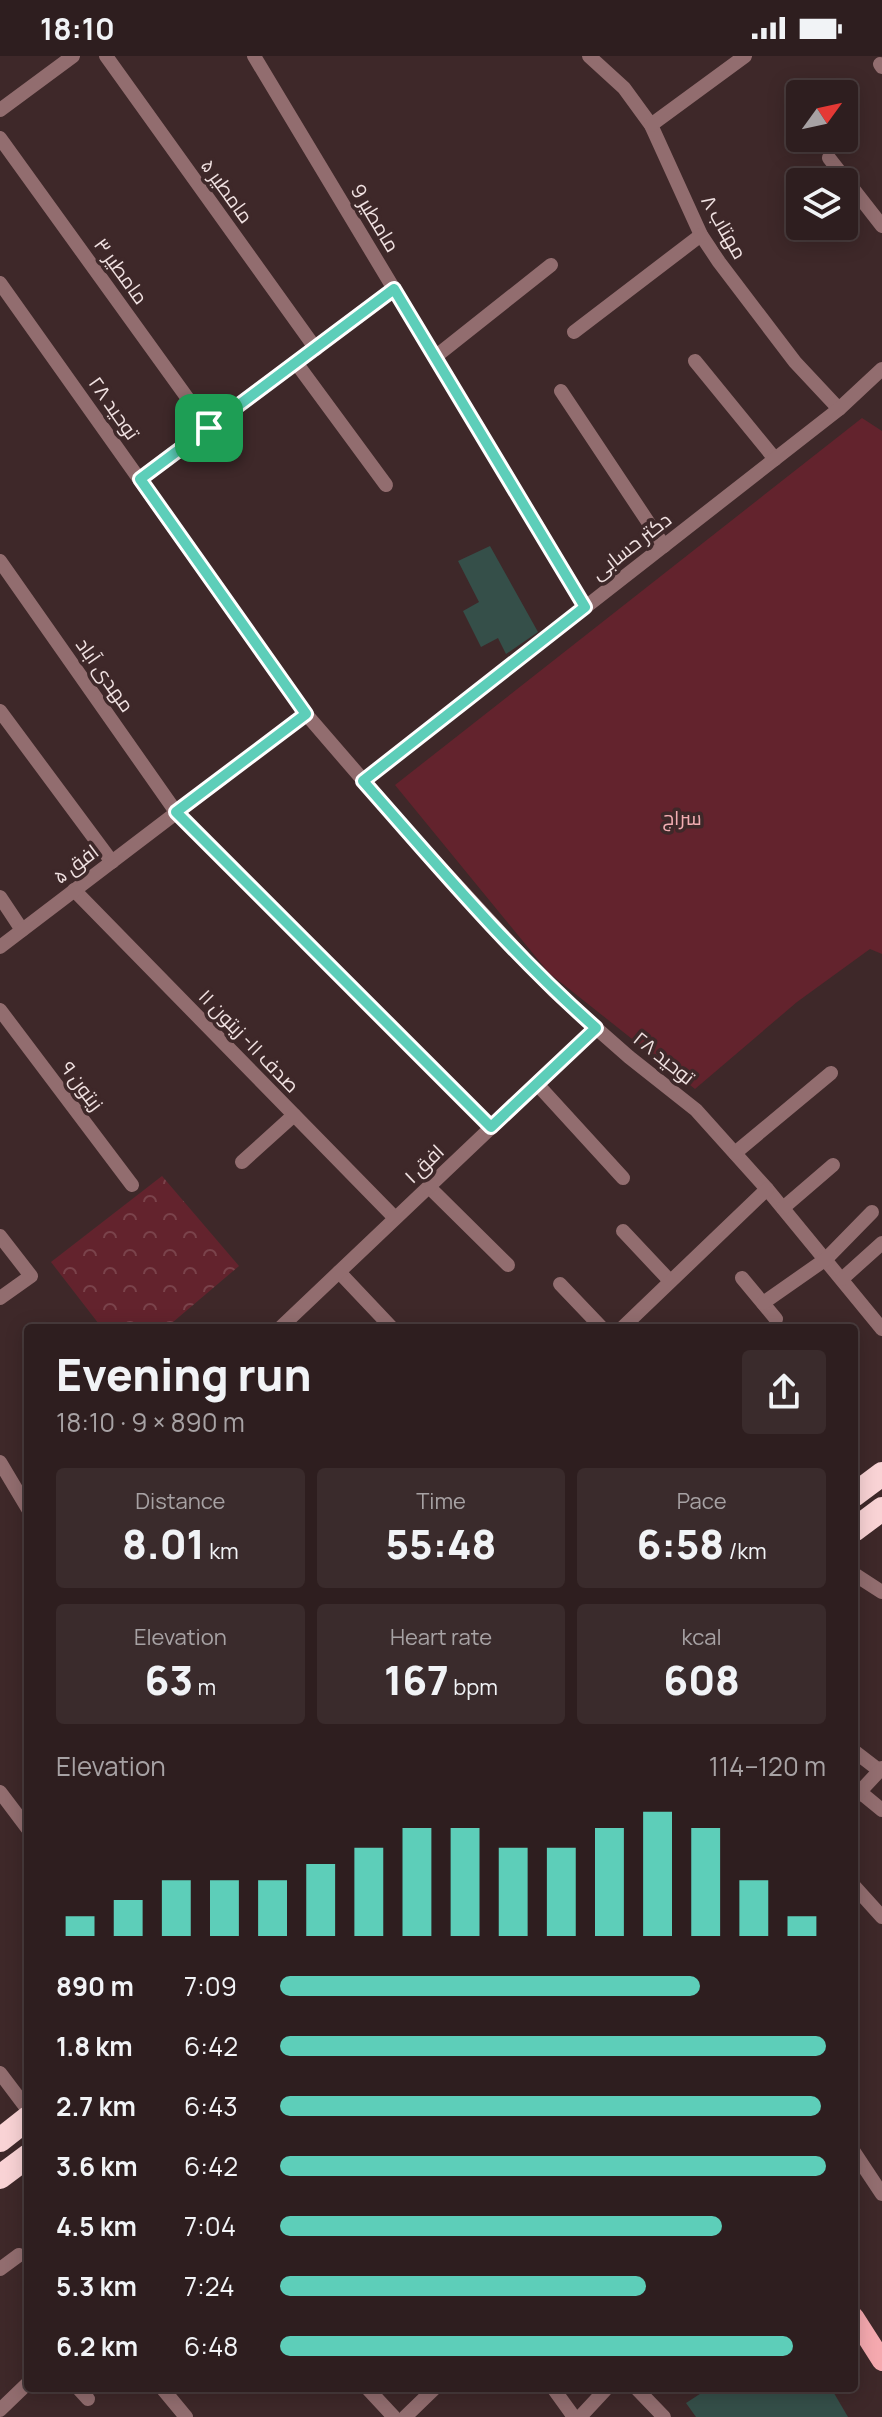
<!DOCTYPE html>
<meta charset="utf-8">
<style>
body{margin:0;font-family:Manrope,Cairo,sans-serif;background:#3a2b2c;color:#f1f3f6;height:100vh;display:flex;flex-direction:column;font-size:30px;white-space:nowrap}
*{box-sizing:border-box;margin:0}
p{font-size:26px;color:#a7a2a4}
.icon{flex:none;width:44px;height:44px;fill:none;stroke:currentColor;stroke-width:2;stroke-linecap:round;stroke-linejoin:round}
.map{position:relative;flex:1;overflow:hidden}
.sheet{position:absolute;left:24px;top:1268px;width:834px;height:1068px;display:flex;flex-direction:column;background:#2e1e1f;border-radius:8px;box-shadow:0 4px 20px #0003,0 0 0 2px #493c3d}
.sheet>*{flex:none}
.needle{width:52px;rotate:57deg}
.buttons{position:absolute;left:786px;top:24px;display:grid;gap:16px}
.buttons a{display:grid;place-items:center;width:72px;height:72px;border-radius:8px;background:#2e1e1f;box-shadow:0 4px 20px #0003,0 0 0 2px #493c3d;font-size:40px}
.pin{position:absolute;display:grid;place-items:center;width:68px;height:68px;color:#fff;margin:-34px;border-radius:16px;box-shadow:0 4px 12px #0006}
.round{display:grid;place-items:center;flex:none;width:84px;height:84px;border-radius:8px;background:#3a2b2c}
.headline{display:flex;align-items:center;justify-content:space-between;height:136px;padding:0 32px}
h1{font-size:44px;font-weight:800;line-height:60px}
.metrics{display:grid;grid-template-columns:repeat(3,1fr);gap:12px;height:136px;padding:8px 32px}
.metrics div{display:grid;align-content:center;border-radius:8px;background:#3a2b2c;text-align:center}
.metrics b{font-size:40px;font-weight:800}
.metrics small{font-size:22px;font-weight:400}
.metrics p{font-size:22px}
.chart{height:224px;padding:16px 32px}
.chart p{display:flex;justify-content:space-between}
.chart svg{width:100%;height:144px;margin-top:8px;stroke:#5dceb9;stroke-width:6}
ul{padding:0 32px;list-style:none;font-size:26px}
li{display:grid;grid-template-columns:128px 96px 1fr;align-items:center;height:60px}
li i{height:20px;border-radius:10px;background:#5dceb9}
.status{display:flex;justify-content:space-between;align-items:center;height:56px;padding:0 40px;background:#2e1e1f;direction:ltr}
.status svg{height:22px;fill:currentColor}
.map>svg:first-child{display:block}
.forest{fill:url(#forest-crowns)}
.green{fill:#63232d}
.building{fill:#354f49}
.lines{fill:none;stroke-linecap:round;stroke-linejoin:round}
.street{stroke:#926d6f;stroke-width:14}
.primary{stroke:#f5a9af;stroke-width:20}
.highway{stroke:#f9d3d5;stroke-width:24}
.route-casing{stroke:#fff;stroke-width:16}
.route{stroke:#5dceb9;stroke-width:10}
.labels{text-anchor:middle;stroke-width:7;stroke-linejoin:round;paint-order:stroke}
.street-label{font-size:20px;fill:#f0e1e1;stroke:#3e2829}
.park-label{font-size:20px;fill:#f2adb2;stroke:#3e2829}
</style>
<div class="status"><b>18:10</b><svg viewBox="0 0 49 12"><path d="M0 12V9h3v3zM5 12V6h3v6zM10 12V3h3v9zM15 12V0h3v12zM26 1h20v11H26zM47 4h2v5h-2z"/></svg></div>
<div class="map">
<svg width="882" height="2361" viewBox="0 0 882 2361">
<defs>
<pattern id="forest-crowns" width="20" height="18" patternUnits="userSpaceOnUse" patternTransform="scale(2)"><rect width="20" height="18" fill="#63232d"/><path d="M2 6a3 3 0 1 1 6 0M12 15a3 3 0 1 1 6 0" fill="none" stroke="#7a434b"/></pattern>
</defs>
<rect width="100%" height="100%" fill="#3e2829"/>
<path class="forest" d="M162,1120L239,1210L166,1272H102L51,1206Z"/>
<path class="green" d="M862,362L882,375V898L870,893L797,946L695,1033L549,917L395,729Z"/>
<g class="building">
<path d="M490,490L538,576L506,598L498,582L481,591L463,555L479,546L458,505Z"/>
<path d="M709,2332H831L848,2361H696L686,2347Z"/>
</g>
<g class="lines">
<g class="street">
<path d="M106,0L316,293"/>
<path d="M254,0L585,551"/>
<path d="M589,0L624,32L651,69L701,179L719,206L795,306L839,353"/>
<path d="M880,8L882,11"/>
<path d="M0,54L73,0"/>
<path d="M651,69L745,0"/>
<path d="M0,82L209,372"/>
<path d="M829,102L882,170"/>
<path d="M0,227L306,658L407,775L554,935L629,1001L696,1054L767,1133L882,1273"/>
<path d="M574,276L701,179"/>
<path d="M435,301L551,209"/>
<path d="M695,305L775,403"/>
<path d="M297,308L386,429"/>
<path d="M561,335L664,490"/>
<path d="M140,423L394,233"/>
<path d="M0,505L176,756L491,1071"/>
<path d="M0,655L112,806"/>
<path d="M363,725L839,353L882,313"/>
<path d="M74,834L395,1162"/>
<path d="M0,841L22,874"/>
<path d="M0,891L306,658"/>
<path d="M0,954L132,1129"/>
<path d="M537,1028L623,1122"/>
<path d="M735,1097L831,1017"/>
<path d="M242,1106L294,1059"/>
<path d="M429,1131L508,1209"/>
<path d="M783,1152L833,1109"/>
<path d="M623,1175L670,1225"/>
<path d="M0,1180L31,1220L0,1242"/>
<path d="M339,1216L392,1272"/>
<path d="M742,1222L776,1263"/>
<path d="M842,1223L882,1187"/>
<path d="M560,1228L602,1272"/>
<path d="M763,1247L826,1203L872,1156"/>
<path d="M280,1272L596,972"/>
<path d="M622,1272L767,1133"/>
<path d="M0,1406L28,1453"/>
<path d="M854,1518L882,1536"/>
<path d="M854,1695L880,1715"/>
<path d="M0,1736L28,1773"/>
<path d="M860,1736L882,1754"/>
<path d="M854,1742L882,1712"/>
<path d="M854,1830L882,1861"/>
<path d="M0,2017L28,2054"/>
<path d="M854,2096L882,2138"/>
<path d="M0,2213L19,2199"/>
<path d="M78,2332L88,2343"/>
<path d="M162,2332L186,2361"/>
<path d="M367,2332L394,2361"/>
<path d="M553,2332L574,2361"/>
<path d="M636,2332L664,2361"/>
<path d="M0,2354L28,2327"/>
<path d="M405,2361L435,2332"/>
<path d="M580,2361L607,2332"/>
</g>
<path class="primary" d="M854,2261L882,2305"/>
<g class="highway">
<path d="M854,1439L882,1418"/>
<path d="M854,1474L882,1453"/>
<path d="M0,2084L28,2062"/>
<path d="M0,2121L28,2100"/>
</g>
</g>
<g class="lines">
<defs>
<path id="route" d="M394,233L585,551L363,725C438,810 511,897 596,972L491,1071L176,756L306,658L140,423Z"/>
</defs>
<use href="#route" class="route-casing"/>
<use href="#route" class="route"/>
</g>
<g class="labels">
<g class="street-label">
<text transform="translate(227 135) rotate(54)" y="7">مامطیر ۵</text>
<text transform="translate(375 162) rotate(59)" y="7">مامطیر 9</text>
<text transform="translate(724 171) rotate(60)" y="7">مهتاب ۸</text>
<text transform="translate(121 215) rotate(54)" y="7">مامطیر ۳</text>
<text transform="translate(114 352) rotate(55)" y="7">توحید ۲۸</text>
<text transform="translate(631 490) rotate(-38)" y="7">دکتر حسابی</text>
<text transform="translate(105 619) rotate(55)" y="7">مهدی آباد</text>
<text transform="translate(76 808) rotate(-37)" y="7">افق ۵</text>
<text transform="translate(249 985) rotate(46)" y="7">صدف ۱۱- زیتون ۱۱</text>
<text transform="translate(664 1002) rotate(39)" y="7">توحید ۲۸</text>
<text transform="translate(82 1030) rotate(53)" y="7">زیتون ۹</text>
<text transform="translate(424 1108) rotate(-44)" y="7">افق ۱</text>
</g>
<g class="park-label">
<text x="682" y="769">سراج</text>
</g>
</g>
</svg>
<div class="buttons">
<a><svg class="needle" viewBox="-14 -14 28 28"><path d="M0-13l5 13h-10z" fill="#e53935"/><path d="M0 13l5-13h-10z" fill="#a7a2a4"/></svg></a>
<a><svg class="icon" aria-label="layers" viewBox="0 0 24 24"><path d="M12 4l9 5-9 5-9-5zM3 14l9 5 9-5"/></svg></a>
</div>
<div class="pin" style="left:209px;top:372px;background:#1e9e55"><svg class="icon" aria-label="arrive" viewBox="0 0 24 24"><path d="M6 21V4h12l-3 4 3 4H6"/></svg></div>
<section class="sheet">
<div class="headline"><div><h1>Evening run</h1><p>18:10 · 9 × 890 m</p></div><a class="round"><svg class="icon" aria-label="share" viewBox="0 0 24 24"><path d="M12 15V3M7 8l5-5 5 5M5 13v7h14v-7"/></svg></a></div>
<div class="metrics">
<div><p>Distance</p><b>8.01<small> km</small></b></div>
<div><p>Time</p><b>55:48</b></div>
<div><p>Pace</p><b>6:58<small> /km</small></b></div>
</div>
<div class="metrics">
<div><p>Elevation</p><b>63<small> m</small></b></div>
<div><p>Heart rate</p><b>167<small> bpm</small></b></div>
<div><p>kcal</p><b>608</b></div>
</div>
<div class="chart"><p><span>Elevation</span>114–120 m</p>
<svg viewBox="0 0 160 44" preserveAspectRatio="none"><path d="M5 44V38M15 44V33M25 44V27M35 44V27M45 44V27M55 44V22M65 44V17M75 44V11M85 44V11M95 44V17M105 44V17M115 44V11M125 44V6M135 44V11M145 44V27M155 44V38"/></svg>
</div>
<ul>
<li><b>890 m</b>7:09<i style="width:77%"></i></li>
<li><b>1.8 km</b>6:42<i style="width:100%"></i></li>
<li><b>2.7 km</b>6:43<i style="width:99%"></i></li>
<li><b>3.6 km</b>6:42<i style="width:100%"></i></li>
<li><b>4.5 km</b>7:04<i style="width:81%"></i></li>
<li><b>5.3 km</b>7:24<i style="width:67%"></i></li>
<li><b>6.2 km</b>6:48<i style="width:94%"></i></li>
</ul>
</section>
</div>
